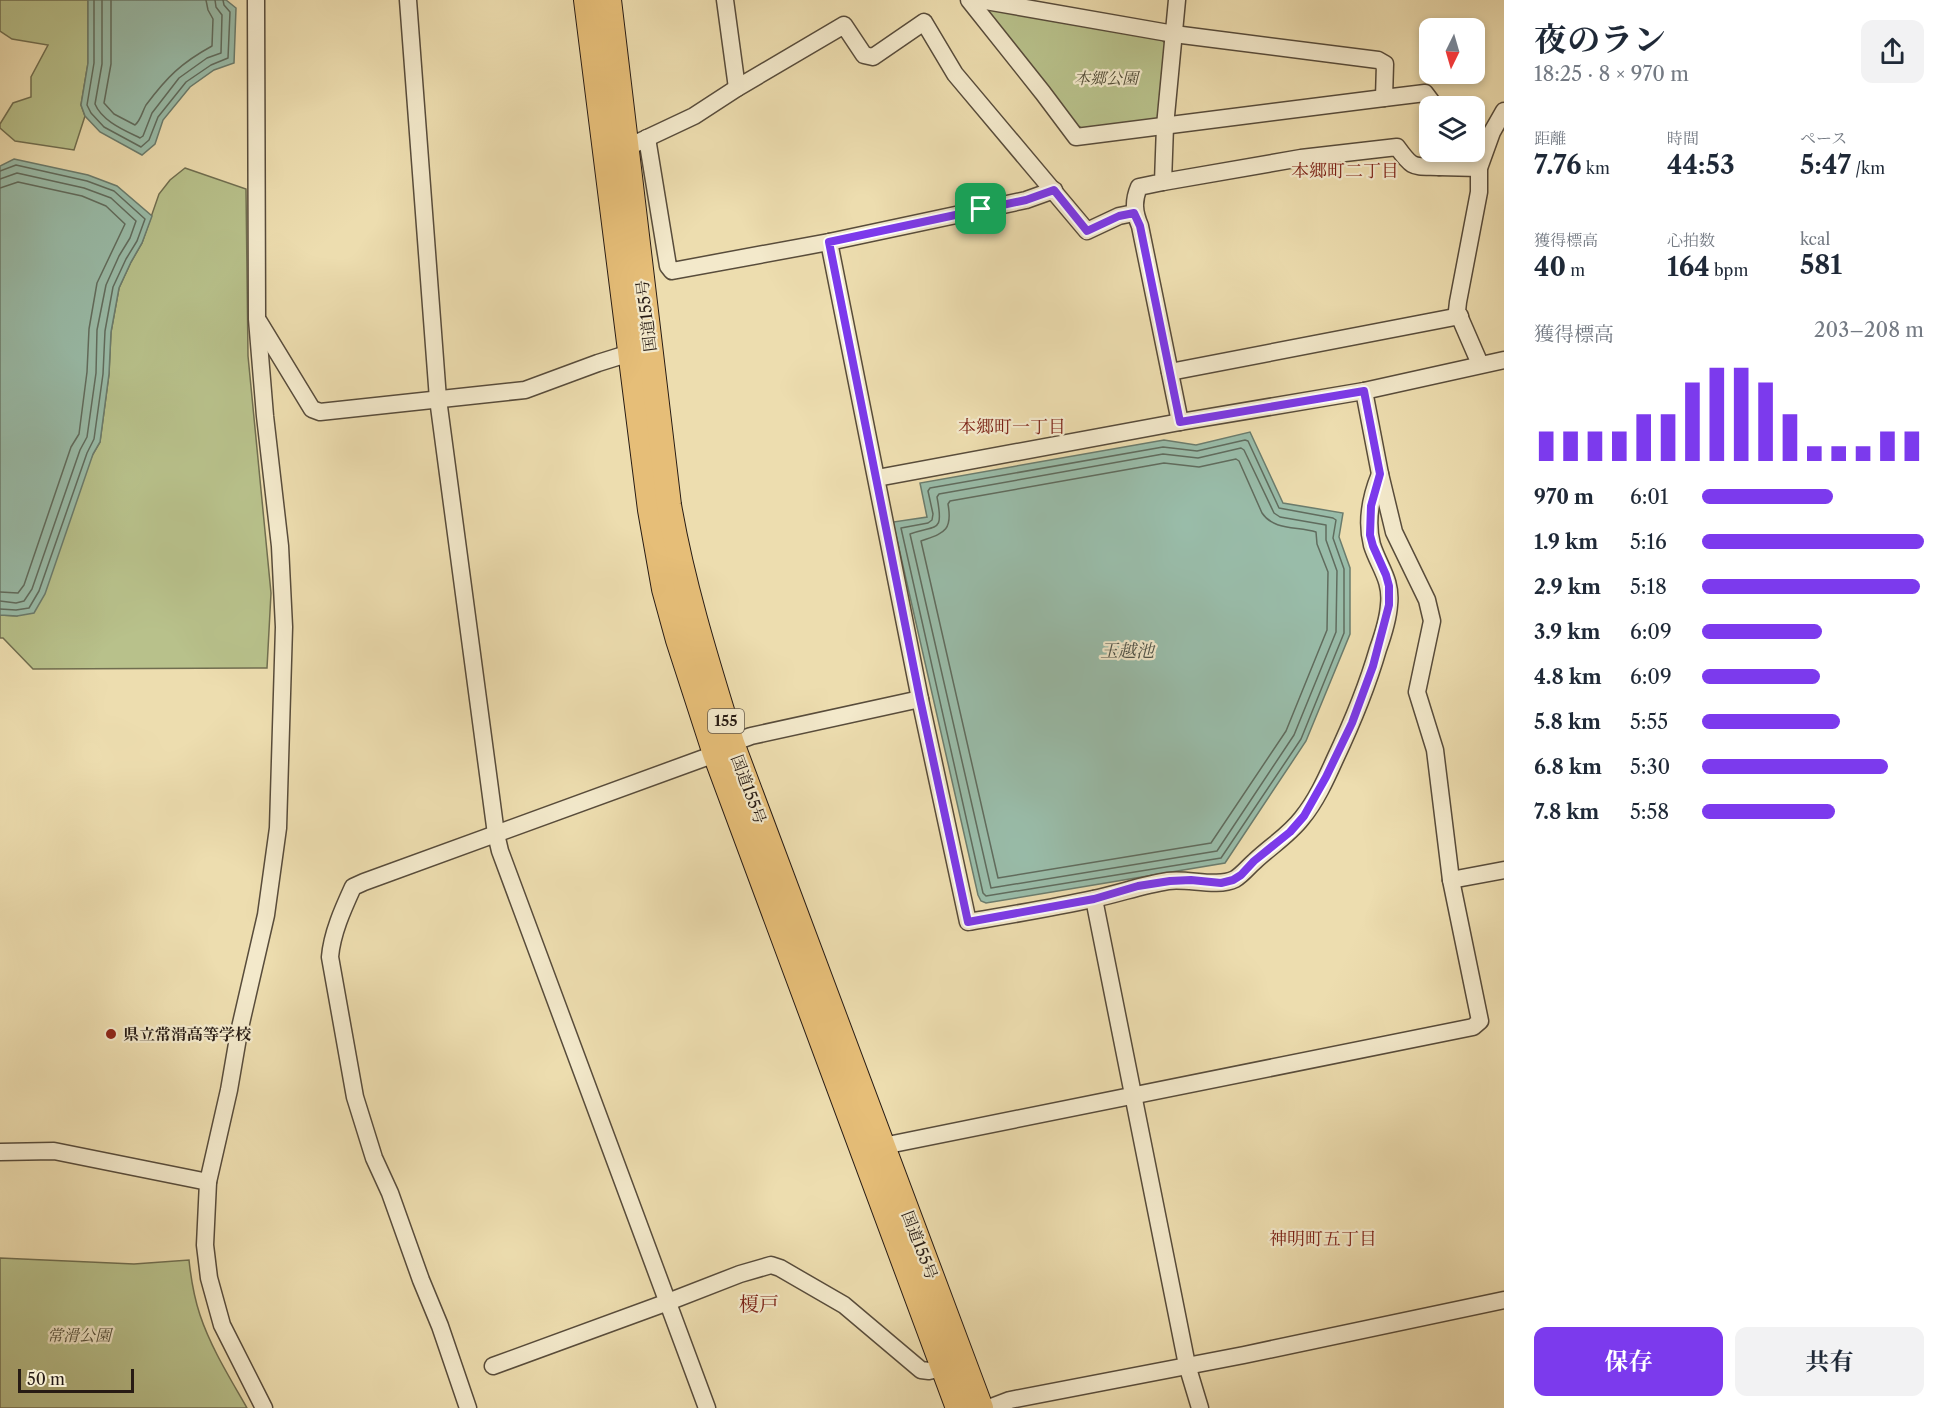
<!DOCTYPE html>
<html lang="ja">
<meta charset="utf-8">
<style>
body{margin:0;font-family:"Libre Caslon Text","Noto Serif JP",serif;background:#f2f2f3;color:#1f2937;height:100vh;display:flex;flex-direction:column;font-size:22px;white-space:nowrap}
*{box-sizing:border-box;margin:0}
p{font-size:20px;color:#747a83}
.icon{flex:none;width:33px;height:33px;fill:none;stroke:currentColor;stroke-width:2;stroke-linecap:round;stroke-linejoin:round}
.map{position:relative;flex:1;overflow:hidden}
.panel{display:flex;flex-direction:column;background:#fff;width:450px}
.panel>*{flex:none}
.needle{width:39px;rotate:185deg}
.controls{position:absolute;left:1419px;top:18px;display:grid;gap:12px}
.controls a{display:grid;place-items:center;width:66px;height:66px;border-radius:12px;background:#fff;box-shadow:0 3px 9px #0003;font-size:30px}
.scale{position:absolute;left:18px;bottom:15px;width:116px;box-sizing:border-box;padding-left:6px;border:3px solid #271b14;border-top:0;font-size:16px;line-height:21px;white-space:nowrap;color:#271b14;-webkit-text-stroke:4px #f3e9cb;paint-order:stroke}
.pin{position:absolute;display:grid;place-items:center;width:51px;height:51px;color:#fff;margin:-26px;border-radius:12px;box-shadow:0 3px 9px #0006}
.round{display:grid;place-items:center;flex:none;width:63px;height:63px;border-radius:12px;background:#f2f2f3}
.overview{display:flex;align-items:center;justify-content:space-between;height:102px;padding:0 30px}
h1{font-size:33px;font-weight:700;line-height:45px}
.figures{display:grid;grid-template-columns:repeat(3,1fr);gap:9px;height:102px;padding:6px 30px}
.figures div{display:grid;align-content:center}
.figures b{font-size:26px;font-weight:700}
.figures small{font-size:16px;font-weight:400}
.figures p{font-size:16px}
.chart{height:168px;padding:12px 30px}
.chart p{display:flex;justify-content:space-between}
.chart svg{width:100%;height:108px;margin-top:6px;stroke:#7c3aed;stroke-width:6}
.button{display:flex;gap:12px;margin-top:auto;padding:12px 30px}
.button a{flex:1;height:69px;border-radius:12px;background:#7c3aed;color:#fff;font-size:24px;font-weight:700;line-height:69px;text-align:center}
.button a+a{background:#f2f2f3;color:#1f2937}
ul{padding:0 30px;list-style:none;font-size:20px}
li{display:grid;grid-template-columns:96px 72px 1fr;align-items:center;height:45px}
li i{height:15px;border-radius:8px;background:#7c3aed}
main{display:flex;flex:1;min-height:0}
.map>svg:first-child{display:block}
.green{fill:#b8c18b;stroke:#706e50;stroke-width:1.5}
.water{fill:#99bca9;stroke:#6b7c6d;stroke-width:1.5}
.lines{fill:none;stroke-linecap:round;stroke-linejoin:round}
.shore{stroke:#606c5e;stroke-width:1.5}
.minor-casing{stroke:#584c3b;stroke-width:19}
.highway-casing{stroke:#271b14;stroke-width:26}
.minor{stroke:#f3e9cb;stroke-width:16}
.highway{stroke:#e6be78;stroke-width:24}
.route-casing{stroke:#fff;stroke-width:12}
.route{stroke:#7c3aed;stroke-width:8}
.poi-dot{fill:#8f2418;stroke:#f3e9cb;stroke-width:2}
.labels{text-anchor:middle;stroke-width:4.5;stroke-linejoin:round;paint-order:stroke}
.shield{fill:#f3e9cb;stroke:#64594b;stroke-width:1.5}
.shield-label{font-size:15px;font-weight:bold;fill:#271b14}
.park-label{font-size:16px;font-style:italic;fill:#524d38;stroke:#f3e9cb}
.street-label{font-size:16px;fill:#271b14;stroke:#f3e9cb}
.poi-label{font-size:16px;font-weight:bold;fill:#271b14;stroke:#f3e9cb;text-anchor:start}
.neighbourhood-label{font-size:18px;fill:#7a1f14;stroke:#f3e9cb}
.water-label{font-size:18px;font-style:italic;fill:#4f5348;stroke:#f3e9cb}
.quarter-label{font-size:20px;fill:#7a1f14;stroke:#f3e9cb}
</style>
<main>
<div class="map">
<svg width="1504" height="1408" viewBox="0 0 1504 1408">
<rect width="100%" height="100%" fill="#edddaf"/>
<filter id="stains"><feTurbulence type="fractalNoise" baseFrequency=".00333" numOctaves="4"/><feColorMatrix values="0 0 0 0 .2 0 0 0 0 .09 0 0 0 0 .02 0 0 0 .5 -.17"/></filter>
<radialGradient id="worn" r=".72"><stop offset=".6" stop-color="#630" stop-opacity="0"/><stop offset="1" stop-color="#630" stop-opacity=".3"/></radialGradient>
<g class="green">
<path d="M0,0H88V63L81,105L85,116L74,150L15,141L0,128V124L13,103L31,97V77L48,45L12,39L0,31Z"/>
<path d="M991,9L1160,38L1166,44L1160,115L1155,121L1085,130L1078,126L985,16Z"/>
<path d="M185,168L246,189L248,356L271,593L267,668L33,669L3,638H0V615L17,616L93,454L100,442L109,374L111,332L119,288L131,262L142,243L159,194L170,180Z"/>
<path d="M0,1258L134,1264L189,1260C191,1279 194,1297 200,1315C211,1348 230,1378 247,1408H0Z"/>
</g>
<g class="water">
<path d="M88,0H226L236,8L234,63L214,70L190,87L163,120L155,144L142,155L100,132L85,116L81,105L88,63Z"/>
<path d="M14,159L88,175L117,186L152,216L142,243L131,262L119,288L111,332L109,374L100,442L93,454L45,594L34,613L17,616L0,615V166Z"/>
<path d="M1250,432L1283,503L1343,513L1339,537L1350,568V634L1306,741L1225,863L986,903L981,901L978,895L893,522L927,517L920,483L1164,440L1196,445Z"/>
</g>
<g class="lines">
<g class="shore">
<path d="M94,0V63L87,105L91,113L104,127L141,147L149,140L158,117L186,82L211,65L228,58L230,12L224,5L223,0"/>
<path d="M102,0V64L95,104C102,121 124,130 140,138L143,136L152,113L179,78L207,58L221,53L222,15L216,7L215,0"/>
<path d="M111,0V64L104,103L114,114L135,125C141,120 142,112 146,105C167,77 181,63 212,46L213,19L208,10L206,0"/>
<path d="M0,171L16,165L87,181L114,191L145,219L137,241L126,259L113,287L105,331L103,374L94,439L87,453L39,591L29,608L16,610L0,609"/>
<path d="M0,179L17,173L84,188L111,198L136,221L130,238L119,256L106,285L97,330L96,373L87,437L80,450L32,589L24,601L16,603L0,601"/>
<path d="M0,188L18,182L82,196L106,206L125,224L97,283L89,329L87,372L79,434L71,447L24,585L18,593L0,592"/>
<path d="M1245,440L1248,441L1279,508L1333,518L1336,520L1333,538L1344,569V633L1301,739L1221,858L986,896L983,893L901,528L928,523L932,520L933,514L928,491L930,488L1163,447L1197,451Z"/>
<path d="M1241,448L1244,450L1274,513L1280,517L1326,525V540L1337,571L1336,632L1294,735L1217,851L991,888L910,534C937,524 944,534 937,497L939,494L1163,454L1198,458Z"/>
<path d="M1236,459L1239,461L1262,513C1274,531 1298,526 1316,532L1317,544L1328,572L1327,630L1286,731L1211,843L998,878L921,541C943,533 953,532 948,504L950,501L1164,463L1199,467Z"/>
</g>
<defs>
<g id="minor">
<path d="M256,0L257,319L265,416L280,546L284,627L278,828L266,915L239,1032L229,1090L208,1182L205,1245L209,1278L222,1325L264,1408"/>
<path d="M408,0L438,399L496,834L500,851L707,1408"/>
<path d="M725,0L737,88"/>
<path d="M969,0L1043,93L1076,137L1384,98"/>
<path d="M980,0L1174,34L1378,60L1385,64L1384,98L1425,93L1431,101V106"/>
<path d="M1177,0L1165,126L1163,182L1139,187C1133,201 1134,212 1140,226L1180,422"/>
<path d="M647,138L668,266L672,271L829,242L1026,200L1054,190"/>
<path d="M626,148L694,116L737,88L844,25L864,55L873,57L924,22L955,74L1087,231L1119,216L1134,213"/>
<path d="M1437,152L1439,167L1479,168"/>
<path d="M1163,182L1301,158L1397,147C1413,169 1412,166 1439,167"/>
<path d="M829,242L920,699L968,922C1009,915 1052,908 1093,899C1118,894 1142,885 1168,881C1188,878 1217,888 1235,879C1243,874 1248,867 1255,861C1271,846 1289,835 1302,818C1316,801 1326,779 1335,759C1352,723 1367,687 1378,649C1383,635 1388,620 1389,605C1392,580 1379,567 1372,545C1366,522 1371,496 1380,474"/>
<path d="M259,322L312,409L320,412L525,390L598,363L630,353"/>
<path d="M1480,364L1457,311L1458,302L1479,192V168L1492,132L1504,111"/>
<path d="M1170,372L1460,316"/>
<path d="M877,478L1180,422L1364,391L1504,360"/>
<path d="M732,743L751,736L920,699"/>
<path d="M1451,880L1504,870"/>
<path d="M1094,899L1187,1365L1200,1408"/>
<path d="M883,1146L1473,1027L1480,1021L1451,880L1435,750L1417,692L1432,621L1427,600L1394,532L1380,474L1364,391"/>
<path d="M0,1152L54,1151L208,1182"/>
<path d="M493,1366L668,1302L740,1274L771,1265L780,1268L844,1305L921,1370L929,1371L943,1368"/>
<path d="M468,1408L440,1326L421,1280L390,1193L374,1158L355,1097L330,957C332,933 343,909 353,887L364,882L715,754"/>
<path d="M989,1408L1010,1400L1244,1355L1504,1300"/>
</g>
<g id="highway">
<path d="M586,0L650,510L664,589L678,640L715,754L958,1408"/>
<path d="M609,0L669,505C683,586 708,665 732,743L981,1408"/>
</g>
</defs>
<use href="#minor" class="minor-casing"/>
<use href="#highway" class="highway-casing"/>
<use href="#minor" class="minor"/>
<use href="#highway" class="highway"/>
</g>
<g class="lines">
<defs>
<path id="route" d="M1054,190L1087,231L1119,216L1134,213L1140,226L1180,422L1364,391L1380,474L1371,506L1370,535L1373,546L1386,575L1389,586V605L1373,666L1352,723L1326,777L1304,816L1290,832L1254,861L1241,875L1233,880L1221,883L1191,880L1170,881L1138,886L1094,899L968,922L920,699L829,242L1026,200Z"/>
</defs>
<use href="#route" class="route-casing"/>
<use href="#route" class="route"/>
</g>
<circle class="poi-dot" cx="111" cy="1034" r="6"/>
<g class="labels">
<rect class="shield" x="708" y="709" width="36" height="24" rx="4.5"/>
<g class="shield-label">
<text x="726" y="726">155</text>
</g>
<g class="park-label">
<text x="1106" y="84">本郷公園</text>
<text x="79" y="1341">常滑公園</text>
</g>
<g class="street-label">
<text transform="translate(646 316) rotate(-97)" y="6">国道155号</text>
<text transform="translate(749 789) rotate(70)" y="6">国道155号</text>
<text transform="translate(920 1245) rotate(69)" y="6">国道155号</text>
</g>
<g class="poi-label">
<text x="123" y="1040">県立常滑高等学校</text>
</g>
<g class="neighbourhood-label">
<text x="1345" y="177">本郷町二丁目</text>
<text x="1012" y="433">本郷町一丁目</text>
<text x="1323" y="1245">神明町五丁目</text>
</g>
<g class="water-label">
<text x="1127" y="657">玉越池</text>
</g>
<g class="quarter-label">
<text x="759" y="1311">榎戸</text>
</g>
</g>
<rect width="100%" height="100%" filter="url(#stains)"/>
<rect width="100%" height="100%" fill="url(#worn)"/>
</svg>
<div class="controls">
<a><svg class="needle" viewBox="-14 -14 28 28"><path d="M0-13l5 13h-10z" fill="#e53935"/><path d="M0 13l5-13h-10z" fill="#747a83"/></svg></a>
<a><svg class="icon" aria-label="layers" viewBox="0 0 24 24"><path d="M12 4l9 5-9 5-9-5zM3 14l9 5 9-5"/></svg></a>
</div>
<div class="scale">50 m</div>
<div class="pin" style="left:981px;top:209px;background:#1e9e55"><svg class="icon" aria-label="arrive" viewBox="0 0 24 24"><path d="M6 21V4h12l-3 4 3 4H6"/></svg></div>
</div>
<section class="panel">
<div class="overview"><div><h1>夜のラン</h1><p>18:25 · 8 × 970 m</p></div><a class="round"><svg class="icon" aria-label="share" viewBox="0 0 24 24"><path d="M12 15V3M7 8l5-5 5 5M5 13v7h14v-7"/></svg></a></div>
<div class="figures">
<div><p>距離</p><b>7.76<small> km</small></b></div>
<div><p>時間</p><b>44:53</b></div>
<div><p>ペース</p><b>5:47<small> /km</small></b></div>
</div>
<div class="figures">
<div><p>獲得標高</p><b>40<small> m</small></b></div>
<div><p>心拍数</p><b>164<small> bpm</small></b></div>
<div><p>kcal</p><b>581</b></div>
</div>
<div class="chart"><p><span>獲得標高</span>203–208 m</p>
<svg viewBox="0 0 160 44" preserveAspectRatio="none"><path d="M5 44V32M15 44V32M25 44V32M35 44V32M45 44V25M55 44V25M65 44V12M75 44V6M85 44V6M95 44V12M105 44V25M115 44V38M125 44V38M135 44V38M145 44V32M155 44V32"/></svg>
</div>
<ul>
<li><b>970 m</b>6:01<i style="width:59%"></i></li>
<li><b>1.9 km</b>5:16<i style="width:100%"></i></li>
<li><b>2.9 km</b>5:18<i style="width:98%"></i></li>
<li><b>3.9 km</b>6:09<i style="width:54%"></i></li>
<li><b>4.8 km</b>6:09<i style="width:53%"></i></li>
<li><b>5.8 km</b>5:55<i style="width:62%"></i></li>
<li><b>6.8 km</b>5:30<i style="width:84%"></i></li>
<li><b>7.8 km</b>5:58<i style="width:60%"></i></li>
</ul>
<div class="button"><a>保存</a><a>共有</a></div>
</section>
</main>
